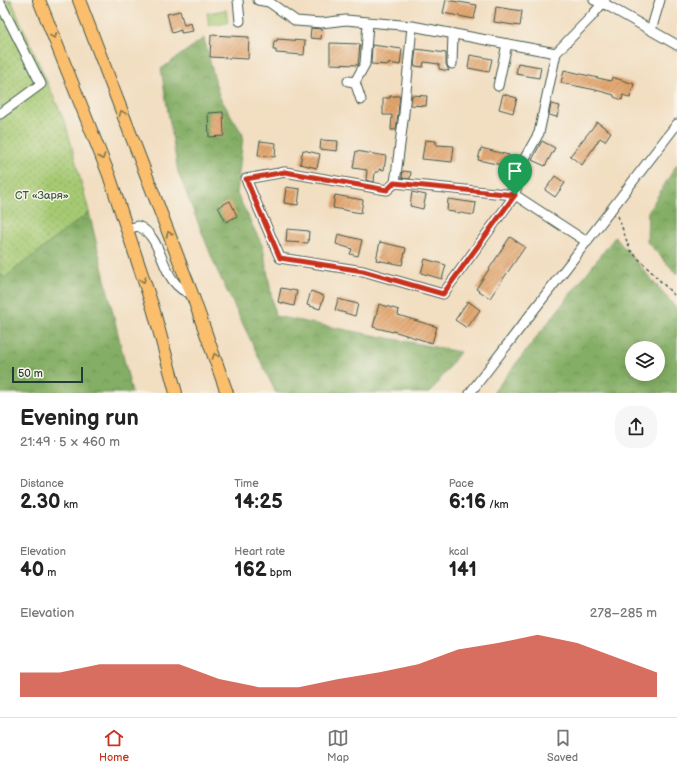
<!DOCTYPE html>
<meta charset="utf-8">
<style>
body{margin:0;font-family:"Balsamiq Sans",sans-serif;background:#f6f6f6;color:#222;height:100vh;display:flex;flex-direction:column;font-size:15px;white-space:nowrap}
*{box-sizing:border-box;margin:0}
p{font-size:13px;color:#767676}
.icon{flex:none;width:22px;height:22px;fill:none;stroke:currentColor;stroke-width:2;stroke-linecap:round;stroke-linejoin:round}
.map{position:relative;height:393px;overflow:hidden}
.drawer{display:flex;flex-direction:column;background:#fff;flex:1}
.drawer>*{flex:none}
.tools{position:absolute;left:625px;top:341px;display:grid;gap:8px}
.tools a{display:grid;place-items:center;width:40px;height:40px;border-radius:50%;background:#fff;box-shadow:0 2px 10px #0003;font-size:20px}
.scale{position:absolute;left:12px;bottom:10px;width:71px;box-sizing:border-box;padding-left:4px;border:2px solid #1f3d34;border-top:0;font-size:11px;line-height:14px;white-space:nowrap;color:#1f3d34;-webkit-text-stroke:3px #f7f3e8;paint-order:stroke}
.pin{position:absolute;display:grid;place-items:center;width:34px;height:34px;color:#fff;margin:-41px -17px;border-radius:50% 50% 50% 0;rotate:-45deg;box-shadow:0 0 4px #0007}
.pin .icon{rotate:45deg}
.round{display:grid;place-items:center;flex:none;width:42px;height:42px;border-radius:16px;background:#f6f6f6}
.summary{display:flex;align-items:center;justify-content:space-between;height:68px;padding:0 20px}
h1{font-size:22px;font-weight:600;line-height:30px}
.figures{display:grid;grid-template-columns:repeat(3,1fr);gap:6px;height:68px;padding:4px 20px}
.figures div{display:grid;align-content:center}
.figures b{font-size:20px;font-weight:600}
.figures small{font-size:11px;font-weight:400}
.figures p{font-size:11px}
.chart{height:112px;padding:8px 20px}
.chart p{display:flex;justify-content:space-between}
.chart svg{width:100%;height:72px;margin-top:4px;fill:#c8321e;opacity:.7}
.menu{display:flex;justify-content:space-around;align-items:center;height:56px;border-top:1px solid #e0e0e0;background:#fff;font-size:11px;color:#767676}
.menu a{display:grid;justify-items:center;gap:2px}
.menu .on{color:#c8321e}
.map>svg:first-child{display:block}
.forest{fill:url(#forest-crowns);stroke:#52764c;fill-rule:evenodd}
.park{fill:url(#park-crowns);stroke:#628454}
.garden{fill:url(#garden-dots);stroke:#628454}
.building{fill:url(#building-hatch)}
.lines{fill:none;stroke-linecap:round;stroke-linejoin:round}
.minor-casing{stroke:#3f5549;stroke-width:11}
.major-casing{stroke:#3f5549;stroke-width:14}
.path{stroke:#3f5549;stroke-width:1.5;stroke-dasharray:3 3;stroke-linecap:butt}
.minor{stroke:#fff;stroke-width:9}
.major{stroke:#fabe6d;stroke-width:12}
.oneway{stroke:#82774e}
.route-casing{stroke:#fff;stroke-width:8}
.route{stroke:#c8321e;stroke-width:5}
.labels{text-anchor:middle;stroke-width:3;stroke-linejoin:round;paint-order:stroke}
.park-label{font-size:11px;fill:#3a5941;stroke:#f7f3e8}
</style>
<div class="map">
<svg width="677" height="393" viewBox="0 0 677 393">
<defs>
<pattern id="forest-crowns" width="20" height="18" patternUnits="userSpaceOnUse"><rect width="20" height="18" fill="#84ae65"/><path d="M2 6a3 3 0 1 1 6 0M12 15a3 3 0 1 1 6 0" fill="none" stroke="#6b8f54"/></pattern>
<pattern id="park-crowns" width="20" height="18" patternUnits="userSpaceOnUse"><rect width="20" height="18" fill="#a6ca73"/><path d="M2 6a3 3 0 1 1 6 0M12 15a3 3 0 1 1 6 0" fill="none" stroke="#87a55f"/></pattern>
<pattern id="garden-dots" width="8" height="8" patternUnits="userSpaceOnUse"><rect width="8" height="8" fill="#a6ca73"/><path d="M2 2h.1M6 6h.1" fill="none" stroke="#87a55f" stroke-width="1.8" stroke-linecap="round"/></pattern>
<pattern id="building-hatch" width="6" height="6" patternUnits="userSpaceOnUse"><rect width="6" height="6" fill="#e3a66e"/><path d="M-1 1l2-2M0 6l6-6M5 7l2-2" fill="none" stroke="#b7885b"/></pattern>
</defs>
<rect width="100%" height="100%" fill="#f7f3e8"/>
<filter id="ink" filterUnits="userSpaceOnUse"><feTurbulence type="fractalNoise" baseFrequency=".025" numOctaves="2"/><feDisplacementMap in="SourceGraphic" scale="8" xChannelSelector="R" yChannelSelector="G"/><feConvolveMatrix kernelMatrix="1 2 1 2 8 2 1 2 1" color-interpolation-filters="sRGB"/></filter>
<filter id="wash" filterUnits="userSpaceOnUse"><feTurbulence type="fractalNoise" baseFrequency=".012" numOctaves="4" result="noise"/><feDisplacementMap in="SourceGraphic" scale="16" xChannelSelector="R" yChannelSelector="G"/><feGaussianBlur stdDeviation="0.9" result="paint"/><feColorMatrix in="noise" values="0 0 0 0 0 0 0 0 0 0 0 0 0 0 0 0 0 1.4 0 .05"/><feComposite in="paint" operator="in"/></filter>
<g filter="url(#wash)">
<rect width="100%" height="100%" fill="#f2dec1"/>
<g class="forest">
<path d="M204,38L219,96L243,135L237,194L263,247L275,316L460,352L430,393H276L216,268L178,172L161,69Z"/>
<path d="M677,164V274L647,242L648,212Z"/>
<path d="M89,212L132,393H0V273L4,278Z"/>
<path d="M615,237L677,309V393H493ZM632,348H658V374H632Z"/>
</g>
<path class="park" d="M226,10L228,23L209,26L207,13Z"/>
<path class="garden" d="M0,0H11L66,125L89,212L4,278L0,273Z"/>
<g id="blocks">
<g class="building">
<path d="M446,0L477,5L474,19L443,13Z"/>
<path d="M496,7L522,11L520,26L494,22Z"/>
<path d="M180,11L184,25L191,23L193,31L181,33V30L172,33L167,14Z"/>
<path d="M311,28L322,29L321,39L310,38Z"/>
<path d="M211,35L249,37L248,59L210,57Z"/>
<path d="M277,39L305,41L304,55L276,53V50H273L274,41H277Z"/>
<path d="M330,43L360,44L358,65L330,64Z"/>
<path d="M372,45L402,49L400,65L389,63V65L371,64Z"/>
<path d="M416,49L446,53V64L449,71L439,69V64L424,62L423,67L414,66Z"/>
<path d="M470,55L492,59L489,72L468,68Z"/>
<path d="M518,63L541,67L539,78L516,74Z"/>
<path d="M564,70L611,81L612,77L634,84L630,98L623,95L622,100L614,97V95L596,90L561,83Z"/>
<path d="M503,94L517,98L513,113L499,109Z"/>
<path d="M412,95L427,96L426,106L411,105Z"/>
<path d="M390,96H400L396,130H391L392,115H383V98H390Z"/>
<path d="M551,104L560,106L557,117L549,115Z"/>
<path d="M223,112L224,136L209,137L208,113Z"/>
<path d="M597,122L611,132L605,141L600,138L582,165L570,156Z"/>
<path d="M321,140L338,141L337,151L320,149Z"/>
<path d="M425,140L436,141V145L454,146L452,162L422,159Z"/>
<path d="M260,141L276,143L275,157L258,155Z"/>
<path d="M542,141L555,148L545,166L532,160Z"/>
<path d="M481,148L509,155L506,166L478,160Z"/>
<path d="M303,150L320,154L317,168L300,164Z"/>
<path d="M356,151L386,156L384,170L379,169V172H375L374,182L366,180L367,170L353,168Z"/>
<path d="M403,171L411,172L410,179L402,178Z"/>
<path d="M555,176L565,183L555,197L545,190Z"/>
<path d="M286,187L300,189L298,205L284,203Z"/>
<path d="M412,192L426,195L423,209L410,206Z"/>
<path d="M335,195L363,200L361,213L333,208Z"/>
<path d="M448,199L476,203L474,215L447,211Z"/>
<path d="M230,201L237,216L226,222L218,207Z"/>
<path d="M287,229L309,231L308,243L286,242Z"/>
<path d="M338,234L362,240L358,256L350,254L352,249L336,244Z"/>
<path d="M510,237L525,247L490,298L476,289Z"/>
<path d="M380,242L406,248L402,265L376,260Z"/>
<path d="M425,259L446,265L442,279L421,273Z"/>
<path d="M281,288L297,291L294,306L278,302Z"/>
<path d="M311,291L324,296L320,309L307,305Z"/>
<path d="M338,299L358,304L355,316L335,310Z"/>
<path d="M468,301L480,310L467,328L455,320Z"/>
<path d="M379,304L399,310L398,315L437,327L432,343L393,331V332L373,327Z"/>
</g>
</g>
</g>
<g filter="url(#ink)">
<use href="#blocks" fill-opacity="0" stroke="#3f5549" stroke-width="1"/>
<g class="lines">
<defs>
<g id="minor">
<path d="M238,0L240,21"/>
<path d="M258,0L269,2L296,21L321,23L346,20L412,26L556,53"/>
<path d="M594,0L603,3L677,45"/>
<path d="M0,3L41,84L0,114"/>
<path d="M651,30L660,0"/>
<path d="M452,64L453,34"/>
<path d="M348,81L355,82L365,64L368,23"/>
<path d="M355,82L361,100"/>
<path d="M498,86L507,44"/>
<path d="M395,183L404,113L412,26"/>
<path d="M127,229L138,226C166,238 159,285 192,294"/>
<path d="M587,242L515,195L395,183L387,190L285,172L246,179L280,258L363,271L443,294L515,195L521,165L539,133L556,53L591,17L605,0"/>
<path d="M470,393L677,124"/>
</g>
<g id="major">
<path d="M39,0L109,175L153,308L176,393"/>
<path d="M79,0L192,294L227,393"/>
</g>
</defs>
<use href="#minor" class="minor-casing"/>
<use href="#major" class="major-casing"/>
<path class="path" d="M618,216L630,250L677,298"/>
<use href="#minor" class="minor"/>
<use href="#major" class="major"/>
</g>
<defs><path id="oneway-chevron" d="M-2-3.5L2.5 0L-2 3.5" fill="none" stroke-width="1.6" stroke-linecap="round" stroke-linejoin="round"/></defs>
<g class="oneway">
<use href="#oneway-chevron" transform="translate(54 36) rotate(68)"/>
<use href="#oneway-chevron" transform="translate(122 113) rotate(-111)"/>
<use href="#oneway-chevron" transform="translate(102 157) rotate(70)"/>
<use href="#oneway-chevron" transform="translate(169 234) rotate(-111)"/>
<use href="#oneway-chevron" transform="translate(143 280) rotate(72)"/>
<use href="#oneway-chevron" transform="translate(215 356) rotate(-110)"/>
</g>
</g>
<g class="lines" filter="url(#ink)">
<defs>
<path id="route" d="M285,172L387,190L394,183L515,195L443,294L363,271L280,258L246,179Z"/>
</defs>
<use href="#route" class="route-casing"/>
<use href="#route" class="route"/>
</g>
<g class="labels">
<g class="park-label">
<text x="42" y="199">СТ «Заря»</text>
</g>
</g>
</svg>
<div class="tools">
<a><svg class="icon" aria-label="layers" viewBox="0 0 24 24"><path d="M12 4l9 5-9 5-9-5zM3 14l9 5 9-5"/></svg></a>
</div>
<div class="scale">50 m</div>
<div class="pin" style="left:515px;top:195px;background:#1e9e55"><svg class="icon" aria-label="arrive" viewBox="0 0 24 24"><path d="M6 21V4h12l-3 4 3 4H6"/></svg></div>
</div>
<section class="drawer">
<div class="summary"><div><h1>Evening run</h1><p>21:49 · 5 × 460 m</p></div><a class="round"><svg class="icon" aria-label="share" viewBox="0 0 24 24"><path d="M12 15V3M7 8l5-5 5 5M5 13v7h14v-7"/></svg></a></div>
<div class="figures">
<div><p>Distance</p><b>2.30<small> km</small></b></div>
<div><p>Time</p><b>14:25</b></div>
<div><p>Pace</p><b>6:16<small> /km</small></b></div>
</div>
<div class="figures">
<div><p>Elevation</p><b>40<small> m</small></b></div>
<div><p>Heart rate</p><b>162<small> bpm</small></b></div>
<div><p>kcal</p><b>141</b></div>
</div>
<div class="chart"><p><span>Elevation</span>278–285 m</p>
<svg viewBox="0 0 160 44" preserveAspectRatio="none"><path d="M0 44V29L10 29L20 24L30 24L40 24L50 33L60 38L70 38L80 33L90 29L100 24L110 15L120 11L130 6L140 11L150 20L160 29V44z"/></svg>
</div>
</section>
<nav class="menu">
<a class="on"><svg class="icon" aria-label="home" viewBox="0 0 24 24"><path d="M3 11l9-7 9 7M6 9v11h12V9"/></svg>Home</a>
<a><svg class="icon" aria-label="map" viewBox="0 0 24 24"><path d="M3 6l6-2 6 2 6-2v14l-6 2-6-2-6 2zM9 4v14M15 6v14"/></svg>Map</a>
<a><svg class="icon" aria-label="saved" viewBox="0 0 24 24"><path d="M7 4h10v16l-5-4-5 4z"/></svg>Saved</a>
</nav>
